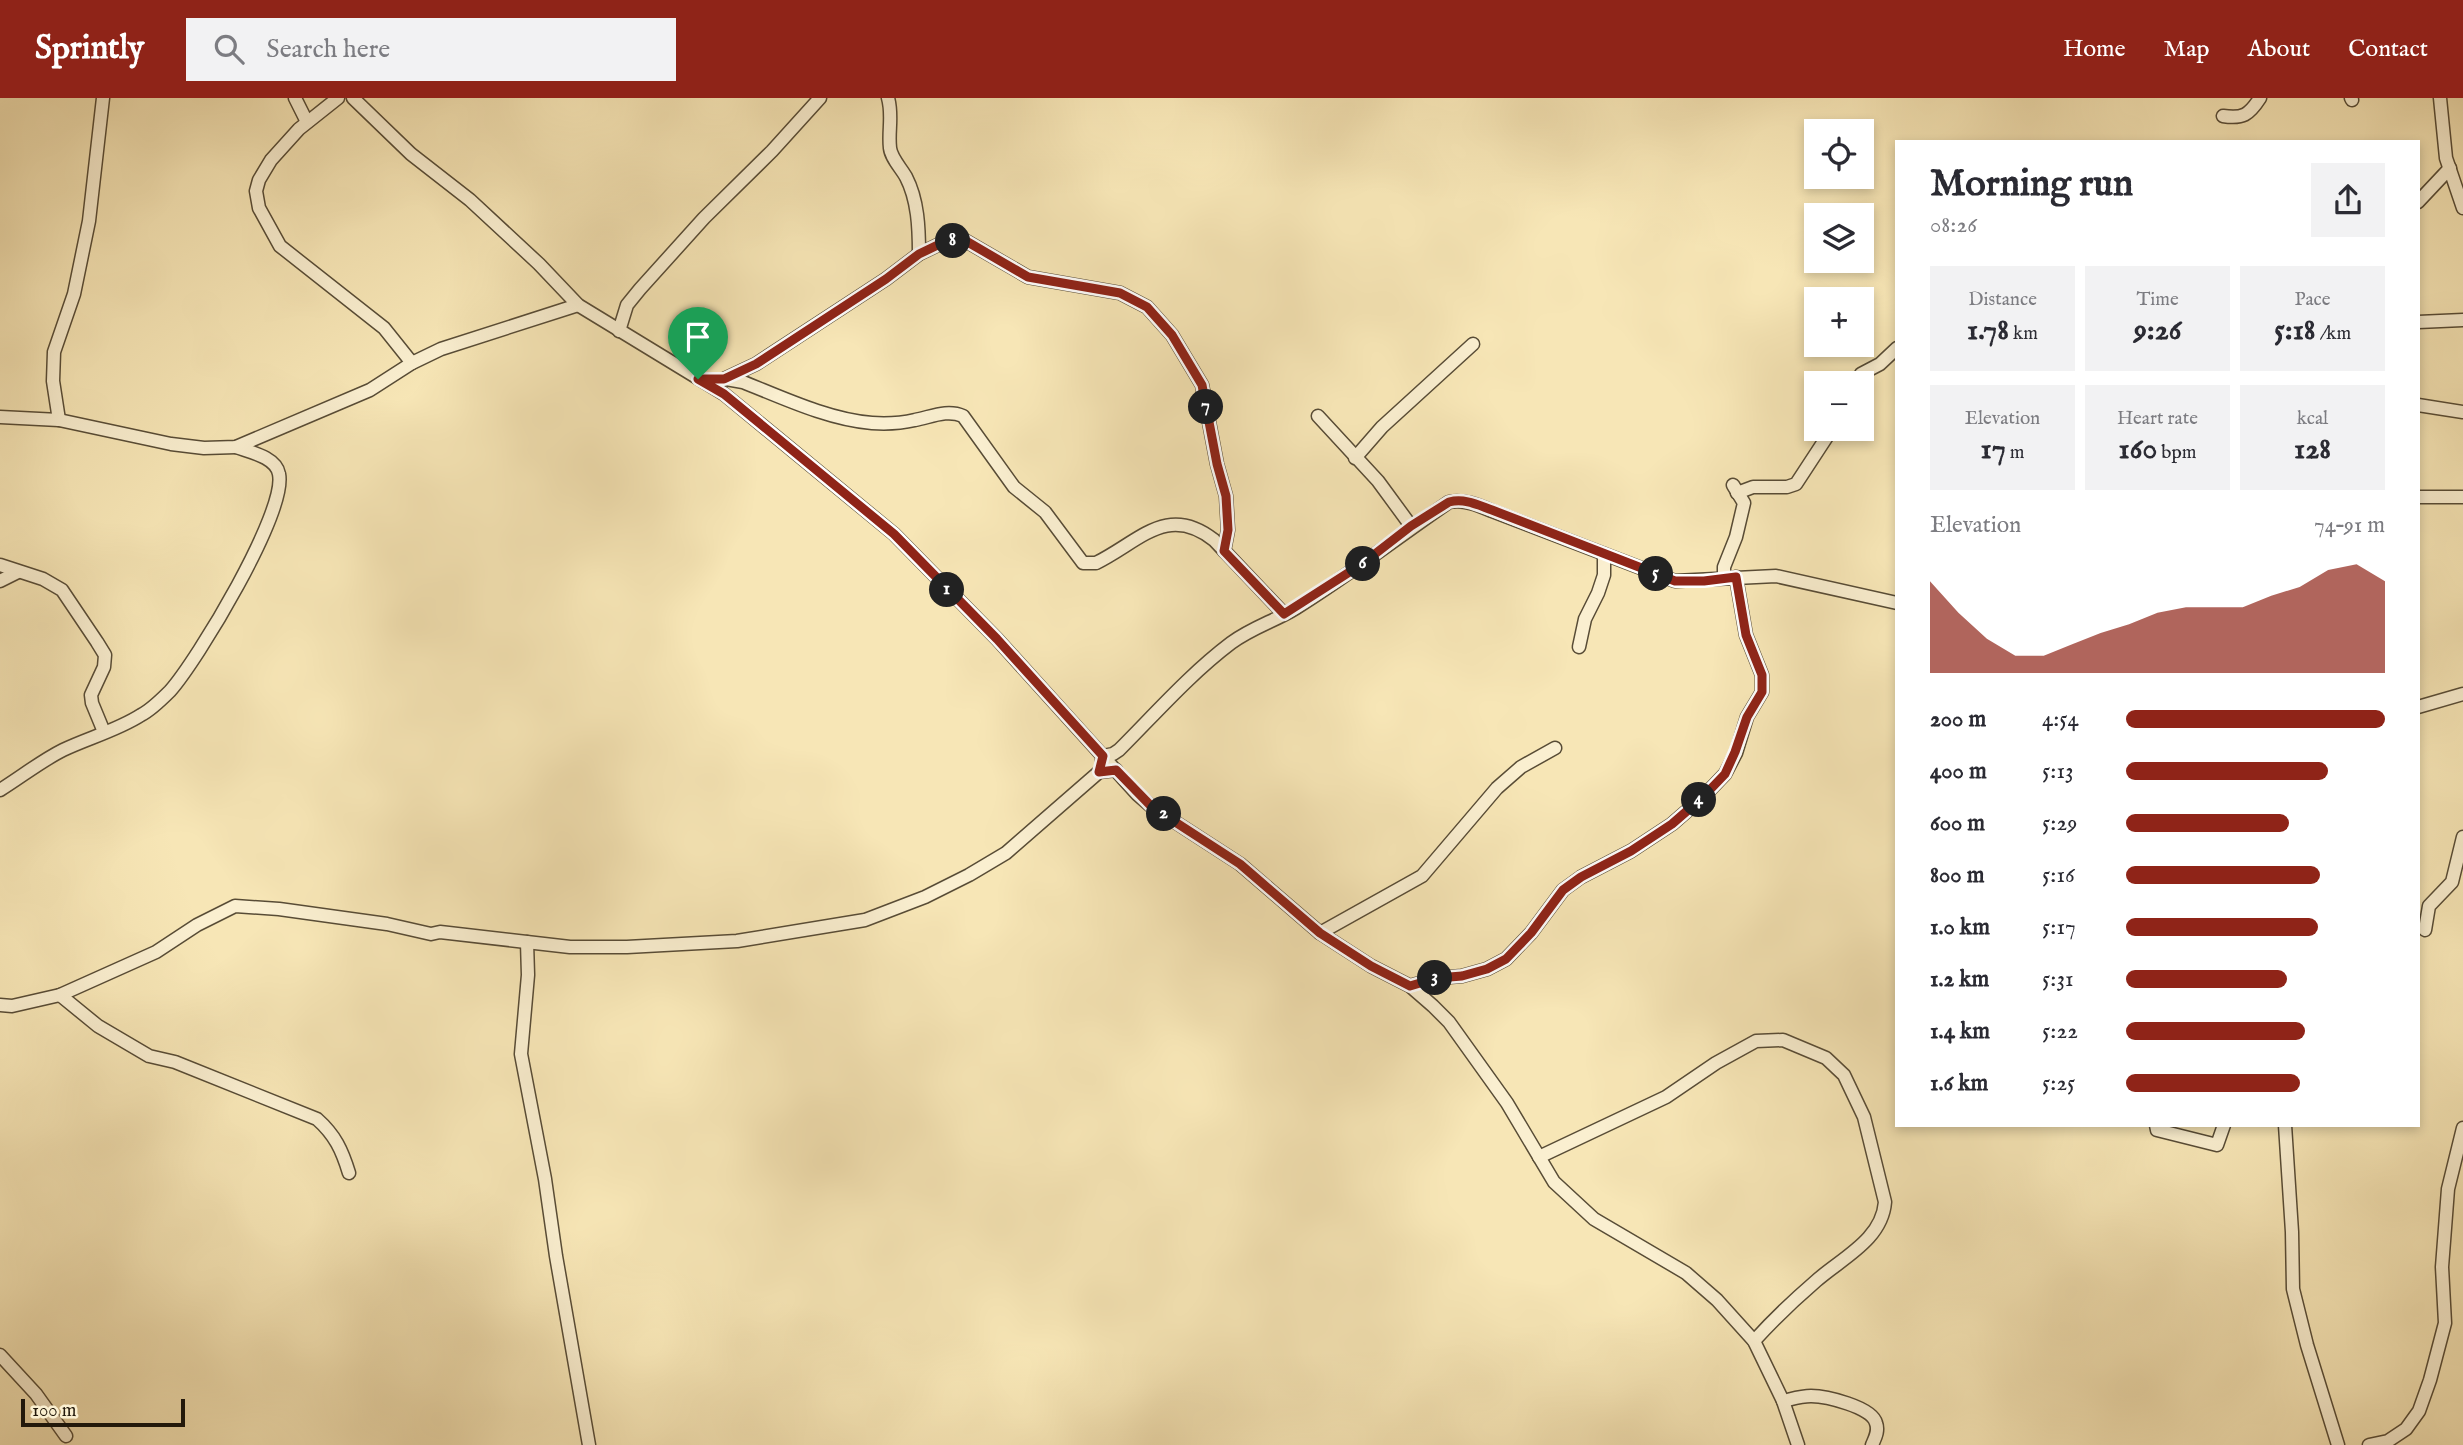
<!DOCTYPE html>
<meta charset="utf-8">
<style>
body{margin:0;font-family:"IM FELL English",serif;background:#f2f2f3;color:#2b2b33;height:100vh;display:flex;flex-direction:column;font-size:26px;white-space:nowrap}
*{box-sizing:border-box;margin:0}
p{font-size:23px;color:#7c7c81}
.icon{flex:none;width:38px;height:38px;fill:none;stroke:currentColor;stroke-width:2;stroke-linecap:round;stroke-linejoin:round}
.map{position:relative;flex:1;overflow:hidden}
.details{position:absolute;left:1895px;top:42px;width:525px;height:987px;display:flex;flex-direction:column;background:#fff;border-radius:0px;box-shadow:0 4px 10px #0003}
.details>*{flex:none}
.fabs{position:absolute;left:1804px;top:21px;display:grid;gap:14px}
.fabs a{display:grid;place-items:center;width:70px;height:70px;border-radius:0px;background:#fff;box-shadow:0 4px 10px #0003;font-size:35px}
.scale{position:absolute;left:21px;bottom:18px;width:164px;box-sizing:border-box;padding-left:7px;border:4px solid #23190b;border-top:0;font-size:19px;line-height:24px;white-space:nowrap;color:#23190b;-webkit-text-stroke:5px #faefd0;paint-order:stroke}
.pin{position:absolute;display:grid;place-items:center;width:60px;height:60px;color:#fff;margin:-72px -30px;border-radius:50% 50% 50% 0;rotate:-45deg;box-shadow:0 0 7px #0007}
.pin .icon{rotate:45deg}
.km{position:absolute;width:35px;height:35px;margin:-18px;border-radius:50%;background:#222;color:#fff;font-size:19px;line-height:35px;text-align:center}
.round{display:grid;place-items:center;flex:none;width:74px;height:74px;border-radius:0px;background:#f2f2f3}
.summary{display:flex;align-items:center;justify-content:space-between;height:119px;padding:0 35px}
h1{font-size:38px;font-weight:700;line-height:52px}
.stats{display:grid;grid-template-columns:repeat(3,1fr);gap:10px;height:119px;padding:7px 35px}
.stats div{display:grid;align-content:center;border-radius:0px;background:#f2f2f3;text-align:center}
.stats b{font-size:30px;font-weight:700}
.stats small{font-size:19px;font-weight:400}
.stats p{font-size:19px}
.chart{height:196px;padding:14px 35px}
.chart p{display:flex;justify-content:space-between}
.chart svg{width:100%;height:126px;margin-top:7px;fill:#8f2418;opacity:.7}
ul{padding:0 35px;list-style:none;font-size:23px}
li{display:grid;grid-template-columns:112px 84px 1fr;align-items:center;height:52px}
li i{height:18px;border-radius:9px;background:#8f2418}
header{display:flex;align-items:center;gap:42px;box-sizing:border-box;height:98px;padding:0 35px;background:#8f2418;color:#fff}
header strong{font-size:33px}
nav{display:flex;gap:38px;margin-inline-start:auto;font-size:24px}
.search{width:490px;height:63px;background:#f2f2f3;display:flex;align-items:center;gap:18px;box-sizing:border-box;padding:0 24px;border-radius:0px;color:#7c7c81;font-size:26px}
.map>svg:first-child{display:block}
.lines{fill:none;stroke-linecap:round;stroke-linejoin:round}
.minor-casing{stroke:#584c36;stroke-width:15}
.minor{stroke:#faefd0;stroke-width:12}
.route-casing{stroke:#fff;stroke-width:14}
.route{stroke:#8f2418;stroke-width:9}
</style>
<header>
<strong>Sprintly</strong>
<div class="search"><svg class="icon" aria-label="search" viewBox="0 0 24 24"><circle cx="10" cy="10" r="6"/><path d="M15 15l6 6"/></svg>Search here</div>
<nav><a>Home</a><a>Map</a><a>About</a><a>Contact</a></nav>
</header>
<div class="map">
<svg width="2463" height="1347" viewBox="0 0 2463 1347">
<rect width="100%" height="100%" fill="#f7e6b6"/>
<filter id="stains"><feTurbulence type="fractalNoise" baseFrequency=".00286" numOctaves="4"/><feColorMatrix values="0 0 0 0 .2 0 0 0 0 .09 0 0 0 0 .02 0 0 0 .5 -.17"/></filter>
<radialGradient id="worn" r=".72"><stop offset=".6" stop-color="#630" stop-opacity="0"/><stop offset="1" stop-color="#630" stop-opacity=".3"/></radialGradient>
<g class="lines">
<defs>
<g id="minor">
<path d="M295,0L307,24"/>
<path d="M338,0L299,31L271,62L259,82L256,93L259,110L280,148L384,230L412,265"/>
<path d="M353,0L411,56L470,102L539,166L578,207L724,296L894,436L997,541L1137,696L1152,709L1240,766L1320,835L1371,868L1410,888L1433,908L1449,924L1507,1005L1554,1084L1594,1121L1686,1175L1717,1202L1754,1243L1783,1303L1798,1347"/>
<path d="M888,0C893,17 888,33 890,50C891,60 901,70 906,79C918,102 919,130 919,156"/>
<path d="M2351,0L2352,2"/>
<path d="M2440,0L2446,60L2463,110"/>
<path d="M2223,18C2243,21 2249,17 2260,0"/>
<path d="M2418,104L2450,70"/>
<path d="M2418,224L2463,222"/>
<path d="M619,233L627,207L640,191L704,120L772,53L820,0"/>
<path d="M724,281L756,266L886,181L919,156L946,143H966L1028,179L1120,195L1147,209L1172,237L1202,287L1217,366L1226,398L1228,432L1224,453"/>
<path d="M726,281L743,284C783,300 830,322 872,325C886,326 902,325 915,322C931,319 947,311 963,318L1014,389L1045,414L1083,465H1096C1139,444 1167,405 1214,442L1284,516"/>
<path d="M1857,285L1861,276L1880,266L1897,250"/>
<path d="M2418,307L2463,314"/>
<path d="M1318,318L1378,383L1411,428"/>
<path d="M0,319L59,322L171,346L204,350L236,349L370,292L412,265L441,251L578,207"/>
<path d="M59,322L53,283L54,254L74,196L89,123L103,0"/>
<path d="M1355,360L1382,329L1473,246"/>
<path d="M1737,395L1753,389H1787L1796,386L1832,331"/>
<path d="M2418,399H2463"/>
<path d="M0,467L43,481L62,492L97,544L105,557L104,569L91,597L92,605L104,634"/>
<path d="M1724,479V469L1736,439L1744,405L1733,387"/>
<path d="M0,483L18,474"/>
<path d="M1579,549L1585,521L1598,495L1604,477V456"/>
<path d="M2418,609L2463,596"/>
<path d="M1102,662L1103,658L1113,656L1119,652C1155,616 1190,576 1231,545C1253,529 1275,523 1296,510C1349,477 1398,439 1449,404C1464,401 1478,407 1492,413L1675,483L1776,478L1897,505"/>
<path d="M0,692C21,679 41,663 63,652C88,640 118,632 141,617C151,612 162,601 170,593C197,563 287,414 279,376C276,359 250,354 236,349"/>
<path d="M2425,832L2429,808L2452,784L2463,739"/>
<path d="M1320,835L1422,778L1497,690L1521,669L1555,650"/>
<path d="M527,844L528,877L521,956L545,1081L556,1158L589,1347"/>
<path d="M1410,888L1437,880L1462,878L1487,871L1506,861L1531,835L1563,792L1581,779L1631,753L1672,726L1703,699L1725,676L1736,655L1747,619L1762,594V577L1746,537L1736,479"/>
<path d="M60,897L98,928L149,958L175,964L317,1021C335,1037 342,1052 349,1075"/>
<path d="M0,907L12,908L60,897L156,854L197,827L235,808L279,811L387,826L431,836L440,834L570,849H627L737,843L865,822L925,799L969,777L1006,755L1099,674L1116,672"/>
<path d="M2156,1027L2157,1032L2217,1047L2224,1027"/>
<path d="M2285,1027L2292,1134L2293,1191L2307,1247L2338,1347"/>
<path d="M1539,1059L1666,999L1716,965L1756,943L1783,942L1826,960L1844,977L1864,1019L1885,1104C1882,1142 1842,1160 1816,1183C1794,1202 1774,1221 1754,1243"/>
<path d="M0,1257L36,1296L66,1338"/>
<path d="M1783,1303C1792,1301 1801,1298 1811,1298C1826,1298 1872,1309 1876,1325C1879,1333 1875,1340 1872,1347"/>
<path d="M2369,1347L2388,1343L2406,1331L2419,1313L2430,1282L2445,1225L2442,1169L2448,1091L2463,1030"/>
</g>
</defs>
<use href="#minor" class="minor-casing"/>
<use href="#minor" class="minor"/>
</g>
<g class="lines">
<defs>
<path id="route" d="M946,143H966L1028,179L1120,195L1147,209L1172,237L1202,287L1217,366L1226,398L1228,432L1224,453L1284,516L1362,466L1411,428L1449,404C1465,400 1478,407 1492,412L1675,483H1704L1736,479L1746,537L1762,577V594L1747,619L1735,654L1725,676L1703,699L1672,726L1631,753L1581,779L1563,792L1531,835L1506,861L1487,871L1462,878L1437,880L1410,888L1371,868L1320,835L1240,766L1152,709L1116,672L1099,674L1103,658L997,541L894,436L724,296L698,281H724L756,266L886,181L919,156Z"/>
</defs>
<use href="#route" class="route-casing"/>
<use href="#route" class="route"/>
</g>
<rect width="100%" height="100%" filter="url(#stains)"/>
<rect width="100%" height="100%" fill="url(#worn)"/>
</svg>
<div class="fabs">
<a><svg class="icon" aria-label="locate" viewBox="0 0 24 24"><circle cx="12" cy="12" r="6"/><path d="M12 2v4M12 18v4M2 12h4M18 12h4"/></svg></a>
<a><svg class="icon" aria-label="layers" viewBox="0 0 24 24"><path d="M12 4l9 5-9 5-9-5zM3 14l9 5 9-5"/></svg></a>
<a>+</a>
<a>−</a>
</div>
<div class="scale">100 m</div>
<div class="pin" style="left:698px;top:281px;background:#1e9e55"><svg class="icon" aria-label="arrive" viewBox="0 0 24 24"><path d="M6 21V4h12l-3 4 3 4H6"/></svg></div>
<b class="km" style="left:947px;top:492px">1</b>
<b class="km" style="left:1164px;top:716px">2</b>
<b class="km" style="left:1435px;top:880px">3</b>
<b class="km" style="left:1699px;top:702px">4</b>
<b class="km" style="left:1656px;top:476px">5</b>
<b class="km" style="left:1363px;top:466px">6</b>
<b class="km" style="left:1206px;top:309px">7</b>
<b class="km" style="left:953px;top:143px">8</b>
<section class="details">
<div class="summary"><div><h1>Morning run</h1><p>08:26</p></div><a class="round"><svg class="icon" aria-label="share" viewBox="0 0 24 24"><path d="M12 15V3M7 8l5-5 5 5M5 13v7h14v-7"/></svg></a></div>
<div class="stats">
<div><p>Distance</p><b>1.78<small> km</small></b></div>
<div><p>Time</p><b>9:26</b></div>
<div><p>Pace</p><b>5:18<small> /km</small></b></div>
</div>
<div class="stats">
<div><p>Elevation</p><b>17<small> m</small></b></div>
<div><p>Heart rate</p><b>160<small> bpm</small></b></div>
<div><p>kcal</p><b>128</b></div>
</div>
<div class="chart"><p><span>Elevation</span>74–91 m</p>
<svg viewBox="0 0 160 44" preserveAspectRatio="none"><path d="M0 44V12L10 23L20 32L30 38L40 38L50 34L60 30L70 27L80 23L90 21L100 21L110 21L120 17L130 14L140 8L150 6L160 12V44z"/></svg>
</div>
<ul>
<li><b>200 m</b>4:54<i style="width:100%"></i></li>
<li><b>400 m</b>5:13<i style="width:78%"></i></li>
<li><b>600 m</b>5:29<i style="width:63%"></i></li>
<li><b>800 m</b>5:16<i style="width:75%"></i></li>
<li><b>1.0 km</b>5:17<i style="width:74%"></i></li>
<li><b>1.2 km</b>5:31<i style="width:62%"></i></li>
<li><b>1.4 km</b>5:22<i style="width:69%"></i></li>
<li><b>1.6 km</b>5:25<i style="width:67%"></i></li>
</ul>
</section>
</div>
